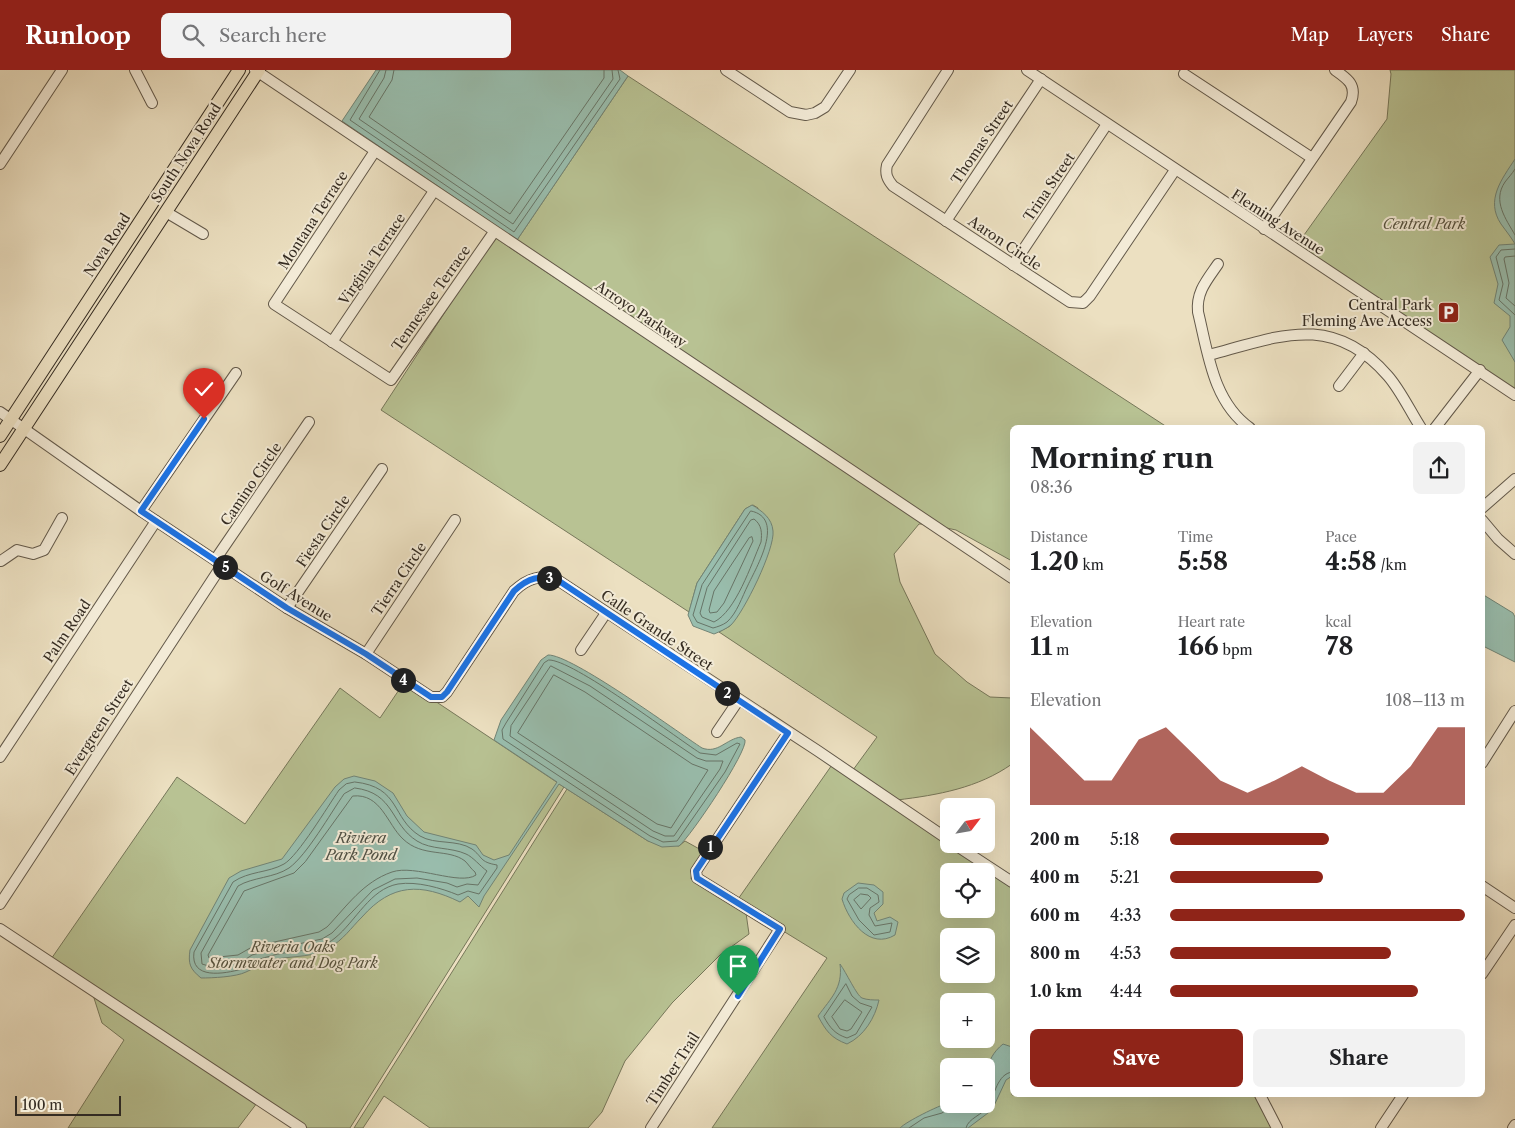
<!DOCTYPE html>
<meta charset="utf-8">
<style>
body{margin:0;font-family:"Libre Caslon Text",serif;background:#f2f2f2;color:#202124;height:100vh;display:flex;flex-direction:column;font-size:19px;white-space:nowrap}
*{box-sizing:border-box;margin:0}
p{font-size:16px;color:#757577}
.icon{flex:none;width:28px;height:28px;fill:none;stroke:currentColor;stroke-width:2;stroke-linecap:round;stroke-linejoin:round}
.map{position:relative;flex:1;overflow:hidden}
.sheet{position:absolute;left:1010px;top:355px;width:475px;height:672px;display:flex;flex-direction:column;background:#fff;border-radius:8px;box-shadow:0 5px 20px #0002}
.sheet>*{flex:none}
.needle{width:32px;rotate:59deg}
.fabs{position:absolute;left:940px;top:728px;display:grid;gap:10px}
.fabs a{display:grid;place-items:center;width:55px;height:55px;border-radius:8px;background:#fff;box-shadow:0 5px 20px #0002;font-size:25px}
.scale{position:absolute;left:15px;bottom:12px;width:106px;box-sizing:border-box;padding-left:5px;border:2px solid #352c22;border-top:0;font-size:14px;line-height:18px;white-space:nowrap;color:#352c22;-webkit-text-stroke:4px #f3ebd7;paint-order:stroke}
.pin{position:absolute;display:grid;place-items:center;width:42px;height:42px;color:#fff;margin:-51px -21px;border-radius:50% 50% 50% 0;rotate:-45deg;box-shadow:0 0 5px #0007}
.pin .icon{rotate:45deg}
.km{position:absolute;width:25px;height:25px;margin:-12px;border-radius:50%;background:#222;color:#fff;font-size:14px;line-height:25px;text-align:center}
.round{display:grid;place-items:center;flex:none;width:52px;height:52px;border-radius:8px;background:#f2f2f2}
.overview{display:flex;align-items:center;justify-content:space-between;height:85px;padding:0 20px}
h1{font-size:28px;font-weight:800;line-height:38px}
.figures{display:grid;grid-template-columns:repeat(3,1fr);gap:8px;height:85px;padding:5px 20px}
.figures div{display:grid;align-content:center}
.figures b{font-size:25px;font-weight:800}
.figures small{font-size:14px;font-weight:400}
.figures p{font-size:14px}
.chart{height:140px;padding:10px 20px}
.chart p{display:flex;justify-content:space-between}
.chart svg{width:100%;height:90px;margin-top:5px;fill:#8f2418;opacity:.7}
.primary-button{display:flex;gap:10px;margin-top:auto;padding:10px 20px}
.primary-button a{flex:1;height:58px;border-radius:8px;background:#8f2418;color:#fff;font-size:20px;font-weight:800;line-height:58px;text-align:center}
.primary-button a+a{background:#f2f2f2;color:#202124}
ul{padding:0 20px;list-style:none;font-size:16px}
li{display:grid;grid-template-columns:80px 60px 1fr;align-items:center;height:38px}
li i{height:12px;border-radius:6px;background:#8f2418}
header{display:flex;align-items:center;gap:30px;box-sizing:border-box;height:70px;padding:0 25px;background:#8f2418;color:#fff}
header strong{font-size:24px}
nav{display:flex;gap:28px;margin-inline-start:auto;font-size:18px}
.search{width:350px;height:45px;background:#f2f2f2;display:flex;align-items:center;gap:12px;box-sizing:border-box;padding:0 18px;border-radius:8px;color:#757577;font-size:19px}
.map>svg:first-child{display:block}
.green{fill:#b8c293;stroke:#76775a;fill-rule:evenodd}
.water{fill:#99beae;stroke:#718476}
.lines{fill:none;stroke-linecap:round;stroke-linejoin:round}
.shore{stroke:#677568;stroke-width:1}
.minor-casing{stroke:#63594a;stroke-width:12}
.major-casing{stroke:#352c22;stroke-width:14}
.minor{stroke:#f3ebd7;stroke-width:10}
.major{stroke:#ece0c1;stroke-width:12}
.route-casing{stroke:#fff;stroke-width:10}
.route{stroke:#1a73e8;stroke-width:6}
.labels{text-anchor:middle;stroke-width:4;stroke-linejoin:round;paint-order:stroke}
.street-label{font-size:14px;fill:#352c22;stroke:#f3ebd7}
.park-label{font-size:14px;font-style:italic;fill:#56523e;stroke:#f3ebd7}
.poi-label{font-size:14px;fill:#352c22;stroke:#f3ebd7;text-anchor:end}
.water-label{font-size:15px;font-style:italic;fill:#4e5045;stroke:#f3ebd7}
</style>
<header>
<strong>Runloop</strong>
<div class="search"><svg class="icon" aria-label="search" viewBox="0 0 24 24"><circle cx="10" cy="10" r="6"/><path d="M15 15l6 6"/></svg>Search here</div>
<nav><a>Map</a><a>Layers</a><a>Share</a></nav>
</header>
<div class="map">
<svg width="1515" height="1058" viewBox="0 0 1515 1058">
<rect width="100%" height="100%" fill="#ece0c1"/>
<filter id="stains"><feTurbulence type="fractalNoise" baseFrequency=".004" numOctaves="4"/><feColorMatrix values="0 0 0 0 .2 0 0 0 0 .09 0 0 0 0 .02 0 0 0 .5 -.17"/></filter>
<radialGradient id="worn" r=".72"><stop offset=".6" stop-color="#630" stop-opacity="0"/><stop offset="1" stop-color="#630" stop-opacity=".3"/></radialGradient>
<g class="green">
<path d="M1390,0H1515V325L1294,179L1387,49L1391,4Z"/>
<path d="M628,6L1167,357L1012,358V491L956,460L942,457L517,170Z"/>
<path d="M494,167L924,454H919L894,484L900,512L935,584L967,612L990,627L1012,628V694C978,718 938,725 897,730L853,700L877,667L719,562L730,556L758,438L753,435L745,439L697,513L689,542L381,340Z"/>
<path d="M405,611L564,717L350,1058H301L49,892L177,707L245,754L340,618L380,648Z"/>
<path d="M834,692L1012,812V1025H1259L1276,1058H712L827,888L736,832ZM949,801H986V839H949ZM949,866H986V904H949ZM949,931H986V969H949ZM949,996H986V1034H949Z"/>
<path d="M567,719L648,771L679,776L685,771L703,781L692,800L691,809L746,843L749,864L720,885L672,933L625,991L602,1042L588,1058H430L384,1026L363,1058H354Z"/>
<path d="M93,925L257,1033L238,1058H68L124,970L102,953Z"/>
</g>
<g class="water">
<path d="M376,0H620L628,6L517,170L342,51Z"/>
<path d="M1515,89V292L1502,270L1510,257V246L1494,233L1498,214L1490,187L1499,175L1515,174C1511,167 1506,161 1501,154C1485,130 1502,109 1515,89Z"/>
<path d="M752,435C762,441 772,448 773,461C775,479 744,542 731,555C726,559 719,562 714,564L693,556L688,545L697,513L745,439Z"/>
<path d="M1482,524L1513,543L1515,547V592L1483,576Z"/>
<path d="M548,585C571,584 676,661 702,678C718,684 726,669 741,667L745,670C748,681 691,766 679,776L662,777L648,771L559,714L484,826L479,837L468,826L460,832C421,813 392,813 362,847C351,858 343,870 329,878C316,887 293,886 277,889C265,892 257,897 246,902C236,907 212,908 201,908C190,899 188,894 190,880L229,808L241,801L282,789L335,717L344,709L354,706L375,711L393,723L407,746L424,762L476,775L483,785L494,790L509,785L557,712L494,670L501,650L541,590Z"/>
<path d="M858,813L874,815L883,822V834L874,843L877,851L890,847L898,852L895,865C870,880 849,852 842,829L844,823Z"/>
<path d="M840,894C846,902 857,926 862,928C867,930 874,930 879,930C875,948 864,966 847,974C831,968 826,961 818,946C831,928 843,918 840,894Z"/>
<path d="M1003,974L1012,977V1006L1006,1010L992,1040L968,1058H900C907,1051 938,1036 948,1033C957,1031 975,1034 986,1034C986,1010 983,990 1003,974Z"/>
</g>
<g class="lines">
<g class="shore">
<path d="M380,0L350,50L514,162L620,9L618,0"/>
<path d="M386,0L384,8L359,49L513,154L613,9L612,0"/>
<path d="M394,0L392,10L369,47L510,144L604,8V0"/>
<path d="M1515,99C1512,104 1508,108 1505,112C1492,131 1506,149 1515,165"/>
<path d="M1515,179L1501,180L1496,187L1503,214L1499,230L1515,245"/>
<path d="M1515,186L1505,187L1504,189L1509,213L1506,228L1515,236"/>
<path d="M751,441C786,448 756,498 748,515C742,527 737,543 727,552C723,555 717,557 713,558L697,552L693,545L702,515Z"/>
<path d="M751,450L754,449C762,455 762,463 761,472C751,495 736,541 714,552L702,547L700,543L707,518Z"/>
<path d="M752,467L753,471L724,533L717,542L710,543L709,540L714,521L749,468Z"/>
<path d="M549,590C572,589 674,666 700,683L716,685L737,673L740,674L725,702L677,771L663,772L650,766L503,669L502,660L506,653L544,593Z"/>
<path d="M551,596L590,616L697,688L706,691H723L720,699L674,766H665L653,761L510,666L511,656Z"/>
<path d="M554,605L585,622L692,694L708,700L671,758L657,754L518,663Z"/>
<path d="M355,712C401,717 391,748 420,766C435,775 457,769 472,779C483,787 479,792 497,795V798L479,824L468,821L458,825C441,818 417,811 398,814C370,819 356,851 335,868C319,882 293,880 274,885C268,887 261,888 255,891C251,893 247,897 242,899C224,904 190,910 194,882L233,812C249,801 268,803 284,794C298,786 328,736 339,720L346,714Z"/>
<path d="M355,718C395,723 390,754 417,771C431,780 451,777 466,784C473,787 480,796 487,801L478,815L467,814L457,817L447,813L417,808L395,809L373,820L332,863L322,869L274,879L252,885L240,893L212,897L202,894L201,883L238,816C253,807 274,808 289,798C307,785 330,744 344,724Z"/>
<path d="M353,726C381,723 387,754 403,769C423,788 448,778 465,791C469,795 471,799 475,802L476,805C460,816 415,794 392,802C363,812 347,836 327,857L319,862L252,877L238,885L209,888L208,885L244,821L294,803L305,792Z"/>
<path d="M859,818H867L878,825L879,832L870,838L869,845L875,856L892,853L890,862L874,865L859,850L847,829L849,825Z"/>
<path d="M861,824L868,825L871,828L861,839L854,830Z"/>
<path d="M846,914L852,926L860,933L872,937L856,964L847,968C835,964 830,958 824,947Z"/>
<path d="M845,930L862,942L851,959L847,961L840,959L832,947Z"/>
<path d="M909,1058L924,1048L942,1043L954,1034"/>
<path d="M966,1058C968,1048 983,1045 988,1036C995,1025 997,1004 1012,1002"/>
</g>
<defs>
<g id="minor">
<path d="M135,0L152,33"/>
<path d="M255,0L1012,508"/>
<path d="M726,0L790,42L806,45L815,43L825,37L850,0"/>
<path d="M948,0L887,95C885,104 887,109 893,116L1070,232L1083,233L1090,226L1175,100"/>
<path d="M1027,0L1515,325"/>
<path d="M1184,4L1312,88"/>
<path d="M375,81L274,234L391,310L494,162"/>
<path d="M0,94L62,0"/>
<path d="M166,142L203,164"/>
<path d="M946,151L1041,9"/>
<path d="M1264,159L1351,32C1357,15 1348,9 1335,0"/>
<path d="M1218,194C1207,210 1196,222 1198,242C1208,283 1213,332 1250,358"/>
<path d="M1013,195L1107,54"/>
<path d="M332,272L434,121"/>
<path d="M1209,285C1280,266 1332,242 1388,306C1401,321 1410,341 1421,358"/>
<path d="M1339,316L1364,283"/>
<path d="M0,342L141,441L287,538L366,584L431,627H442L447,622L514,521C528,508 540,504 559,511L818,681L949,770"/>
<path d="M1435,358L1480,300"/>
<path d="M1482,438L1515,409"/>
<path d="M141,441L236,303"/>
<path d="M1482,450L1498,469L1515,484"/>
<path d="M215,490L309,352"/>
<path d="M1,491L17,480L33,484L44,480L62,448"/>
<path d="M287,538L382,399"/>
<path d="M581,580L606,543"/>
<path d="M366,584L455,450"/>
<path d="M717,662L738,631"/>
<path d="M0,687L156,451"/>
<path d="M1482,693L1515,641"/>
<path d="M954,774L1012,812"/>
<path d="M1482,816L1515,838"/>
<path d="M0,834L222,495"/>
<path d="M0,859L301,1058"/>
<path d="M1482,904L1515,855"/>
<path d="M1260,1025L1277,1058"/>
<path d="M651,1058L780,859L697,808L696,801L788,663"/>
<path d="M1381,1058L1403,1025"/>
<path d="M1513,1058L1515,1055"/>
</g>
<g id="major">
<path d="M0,366L239,0"/>
<path d="M0,395L259,0"/>
</g>
</defs>
<use href="#minor" class="minor-casing"/>
<use href="#major" class="major-casing"/>
<use href="#minor" class="minor"/>
<use href="#major" class="major"/>
</g>
<g class="lines">
<defs>
<path id="route" d="M204,349L141,441L287,538L366,584L431,627H442L447,622L514,521C528,508 540,504 559,511L788,663L696,801L697,808L780,859L738,926"/>
</defs>
<use href="#route" class="route-casing"/>
<use href="#route" class="route"/>
</g>
<defs>
<symbol id="parking-square" viewBox="-11 -11 22 22"><rect x="-9" y="-9" width="18" height="18" rx="4" fill="#8f2418" stroke="#f3ebd7"/><path d="M-3.5-5.5H1a3.5 3.5 0 0 1 0 7H-1V5.5H-3.5ZM-1-3.4V-.6H.8a1.4 1.4 0 0 0 0-2.8Z" fill="#fff"/></symbol>
</defs>
<g fill-rule="evenodd">
<use href="#parking-square" x="1436" y="230" width="25" height="25"/>
</g>
<g class="labels">
<g class="street-label">
<text transform="translate(982 72) rotate(-56)" y="5">Thomas Street</text>
<text transform="translate(186 83) rotate(-57)" y="5">South Nova Road</text>
<text transform="translate(1049 117) rotate(-56)" y="5">Trina Street</text>
<text transform="translate(313 150) rotate(-57)" y="5">Montana Terrace</text>
<text transform="translate(1278 152) rotate(33)" y="5">Fleming Avenue</text>
<text transform="translate(1005 173) rotate(34)" y="5">Aaron Circle</text>
<text transform="translate(107 175) rotate(-57)" y="5">Nova Road</text>
<text transform="translate(372 189) rotate(-56)" y="5">Virginia Terrace</text>
<text transform="translate(431 228) rotate(-55)" y="5">Tennessee Terrace</text>
<text transform="translate(641 244) rotate(34)" y="5">Arroyo Parkway</text>
<text transform="translate(251 414) rotate(-56)" y="5">Camino Circle</text>
<text transform="translate(323 461) rotate(-56)" y="5">Fiesta Circle</text>
<text transform="translate(399 509) rotate(-56)" y="5">Tierra Circle</text>
<text transform="translate(296 526) rotate(32)" y="5">Golf Avenue</text>
<text transform="translate(657 560) rotate(34)" y="5">Calle Grande Street</text>
<text transform="translate(67 561) rotate(-56)" y="5">Palm Road</text>
<text transform="translate(99 657) rotate(-57)" y="5">Evergreen Street</text>
<text transform="translate(673 999) rotate(-57)" y="5">Timber Trail</text>
</g>
<g class="park-label">
<text x="1424" y="159">Central Park</text>
<text x="293" y="882">Riveria Oaks<tspan x="293" dy="16">Stormwater and Dog Park</tspan></text>
</g>
<g class="poi-label">
<text x="1432" y="240">Central Park<tspan x="1432" dy="16">Fleming Ave Access</tspan></text>
</g>
<g class="water-label">
<text x="361" y="773">Riviera<tspan x="361" dy="17">Park Pond</tspan></text>
</g>
</g>
<rect width="100%" height="100%" filter="url(#stains)"/>
<rect width="100%" height="100%" fill="url(#worn)"/>
</svg>
<div class="fabs">
<a><svg class="needle" viewBox="-14 -14 28 28"><path d="M0-13l5 13h-10z" fill="#e53935"/><path d="M0 13l5-13h-10z" fill="#757577"/></svg></a>
<a><svg class="icon" aria-label="locate" viewBox="0 0 24 24"><circle cx="12" cy="12" r="6"/><path d="M12 2v4M12 18v4M2 12h4M18 12h4"/></svg></a>
<a><svg class="icon" aria-label="layers" viewBox="0 0 24 24"><path d="M12 4l9 5-9 5-9-5zM3 14l9 5 9-5"/></svg></a>
<a>+</a>
<a>−</a>
</div>
<div class="scale">100 m</div>
<div class="pin" style="left:738px;top:926px;background:#1e9e55"><svg class="icon" aria-label="arrive" viewBox="0 0 24 24"><path d="M6 21V4h12l-3 4 3 4H6"/></svg></div>
<div class="pin" style="left:204px;top:349px;background:#d93025"><svg class="icon" aria-label="check" viewBox="0 0 24 24"><path d="M5 12l5 5 9-10"/></svg></div>
<b class="km" style="left:710px;top:777px">1</b>
<b class="km" style="left:727px;top:623px">2</b>
<b class="km" style="left:549px;top:508px">3</b>
<b class="km" style="left:403px;top:610px">4</b>
<b class="km" style="left:225px;top:497px">5</b>
<section class="sheet">
<div class="overview"><div><h1>Morning run</h1><p>08:36</p></div><a class="round"><svg class="icon" aria-label="share" viewBox="0 0 24 24"><path d="M12 15V3M7 8l5-5 5 5M5 13v7h14v-7"/></svg></a></div>
<div class="figures">
<div><p>Distance</p><b>1.20<small> km</small></b></div>
<div><p>Time</p><b>5:58</b></div>
<div><p>Pace</p><b>4:58<small> /km</small></b></div>
</div>
<div class="figures">
<div><p>Elevation</p><b>11<small> m</small></b></div>
<div><p>Heart rate</p><b>166<small> bpm</small></b></div>
<div><p>kcal</p><b>78</b></div>
</div>
<div class="chart"><p><span>Elevation</span>108–113 m</p>
<svg viewBox="0 0 160 44" preserveAspectRatio="none"><path d="M0 44V6L10 19L20 32L30 32L40 12L50 6L60 19L70 32L80 38L90 32L100 25L110 32L120 38L130 38L140 25L150 6L160 6V44z"/></svg>
</div>
<ul>
<li><b>200 m</b>5:18<i style="width:54%"></i></li>
<li><b>400 m</b>5:21<i style="width:52%"></i></li>
<li><b>600 m</b>4:33<i style="width:100%"></i></li>
<li><b>800 m</b>4:53<i style="width:75%"></i></li>
<li><b>1.0 km</b>4:44<i style="width:84%"></i></li>
</ul>
<div class="primary-button"><a>Save</a><a>Share</a></div>
</section>
</div>
